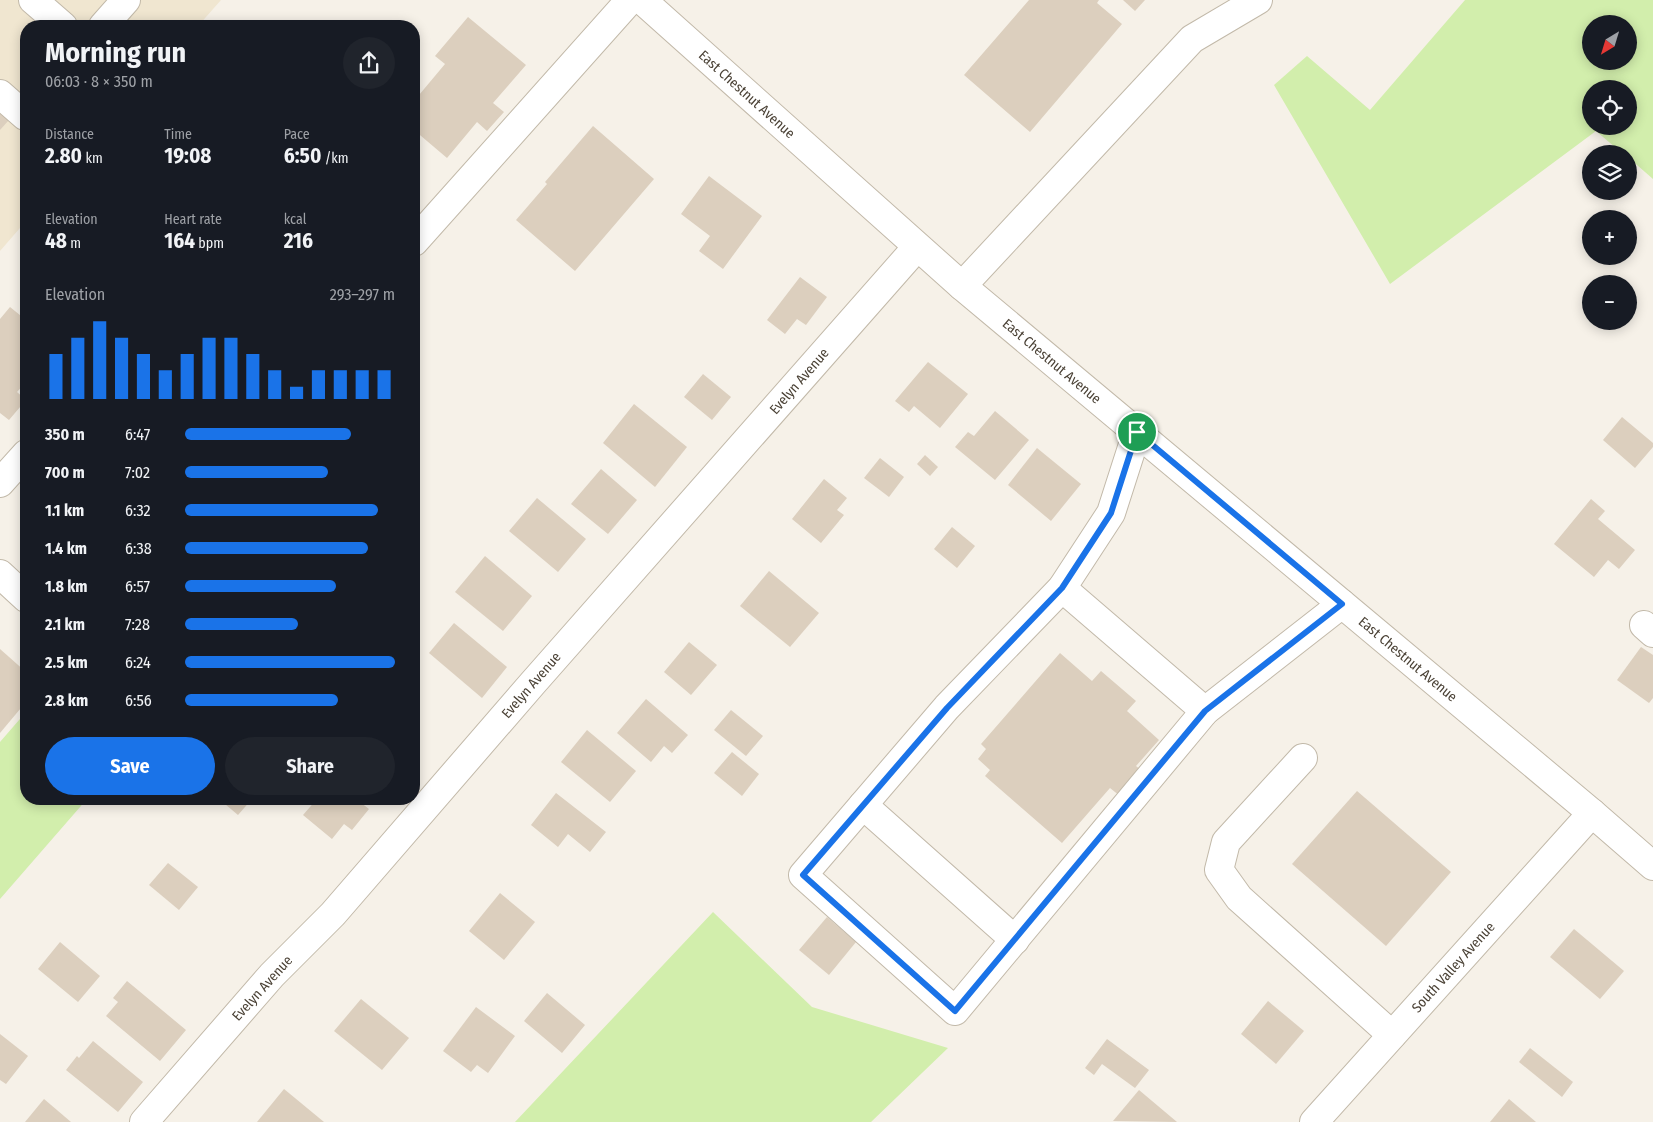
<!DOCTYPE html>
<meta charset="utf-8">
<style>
body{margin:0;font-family:"Fira Sans Condensed",sans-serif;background:#20242c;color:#f1f3f6;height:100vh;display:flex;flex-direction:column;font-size:19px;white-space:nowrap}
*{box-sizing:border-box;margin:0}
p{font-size:16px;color:#9ea1a6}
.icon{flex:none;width:28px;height:28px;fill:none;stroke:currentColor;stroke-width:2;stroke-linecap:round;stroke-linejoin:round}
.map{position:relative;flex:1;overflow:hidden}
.panel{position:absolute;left:20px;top:20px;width:400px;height:785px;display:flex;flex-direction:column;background:#171b24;border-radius:20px;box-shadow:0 2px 12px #0003}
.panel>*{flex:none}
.needle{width:32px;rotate:218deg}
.buttons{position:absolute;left:1582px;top:15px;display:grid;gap:10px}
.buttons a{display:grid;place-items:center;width:55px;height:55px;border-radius:50%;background:#171b24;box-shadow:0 2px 12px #0003;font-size:25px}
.pin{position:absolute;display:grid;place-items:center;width:42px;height:42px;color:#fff;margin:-21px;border:2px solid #fff;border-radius:50%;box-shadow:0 1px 5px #0007}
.round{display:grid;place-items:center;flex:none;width:52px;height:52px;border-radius:26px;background:#20242c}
.head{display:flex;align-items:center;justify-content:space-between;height:85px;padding:0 25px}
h1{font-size:28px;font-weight:700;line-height:38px}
.figures{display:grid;grid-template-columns:repeat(3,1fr);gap:8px;height:85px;padding:5px 25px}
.figures div{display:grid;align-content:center}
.figures b{font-size:21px;font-weight:700}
.figures small{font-size:14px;font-weight:400}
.figures p{font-size:14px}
.chart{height:140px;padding:10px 25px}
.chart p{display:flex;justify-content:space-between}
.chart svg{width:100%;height:90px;margin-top:5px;stroke:#1a73e8;stroke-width:6}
.cta{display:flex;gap:10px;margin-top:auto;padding:10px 25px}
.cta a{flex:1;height:58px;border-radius:30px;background:#1a73e8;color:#fff;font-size:20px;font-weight:700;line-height:58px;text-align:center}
.cta a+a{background:#20242c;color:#f1f3f6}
ul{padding:0 25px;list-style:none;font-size:16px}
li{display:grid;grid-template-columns:80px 60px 1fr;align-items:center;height:38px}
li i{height:12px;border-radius:6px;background:#1a73e8}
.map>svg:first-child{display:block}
.education{fill:#f0e6d0}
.green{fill:#d2eeac;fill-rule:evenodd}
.building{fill:#dccfbe}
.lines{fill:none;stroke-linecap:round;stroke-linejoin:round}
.minor-casing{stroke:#c2b9a9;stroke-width:30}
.minor{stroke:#fff;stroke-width:28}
.route-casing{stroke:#fff;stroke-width:10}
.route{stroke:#1a73e8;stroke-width:6}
.labels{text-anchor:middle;stroke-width:4;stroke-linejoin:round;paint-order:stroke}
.street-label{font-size:14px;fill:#4a4135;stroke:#fff}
</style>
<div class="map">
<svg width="1653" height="1122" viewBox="0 0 1653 1122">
<rect width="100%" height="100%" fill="#f6f1e8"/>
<path class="education" d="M0,0H221L198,26H26V221L0,251Z"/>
<g class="green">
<path d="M1465,0H1653V179L1629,158V154H1623L1596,131L1390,284L1274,85L1307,56L1370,110ZM1591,24H1629V61H1591ZM1591,89H1629V126H1591Z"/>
<path d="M26,712V799H87L0,899V742Z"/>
<path d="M713,912L812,1007L948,1048L871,1122H515Z"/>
</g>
<g class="building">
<path d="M1029,0H1099L1097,3L1122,24L1030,132L964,75Z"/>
<path d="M1123,0H1145L1135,11Z"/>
<path d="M468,17L526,65L493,103L504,112L487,131L477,122L447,158L414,130V101L445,64L435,56Z"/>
<path d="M0,113L9,120L0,130Z"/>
<path d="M593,126L654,179L575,271L516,220L547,184L545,182Z"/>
<path d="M709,176L762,216L723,269L699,251L710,236L681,214Z"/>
<path d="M800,277L827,297L806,325L797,319L785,334L767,320Z"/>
<path d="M10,307L26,320V382L17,392L26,400L9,420L0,413V319Z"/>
<path d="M928,362L968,394L940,428L914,406L909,412L895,401Z"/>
<path d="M703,374L731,397L712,420L684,397Z"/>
<path d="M634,404L687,447L655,487L603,443Z"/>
<path d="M995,411L1029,440L995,480L955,447L968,432L974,436Z"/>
<path d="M1622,417L1653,443V447L1635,468L1603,440Z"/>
<path d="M1037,448L1081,484L1051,521L1008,485Z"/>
<path d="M925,455L938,467L930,476L917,464Z"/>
<path d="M880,458L904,477L889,497L864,478Z"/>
<path d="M601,469L637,500L608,534L571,504Z"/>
<path d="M824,479L847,498L837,510L844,515L821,543L792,519Z"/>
<path d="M537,498L586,539L558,572L509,531Z"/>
<path d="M1591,499L1605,511L1598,519L1635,550L1619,569L1608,560L1594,577L1554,544Z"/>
<path d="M952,527L975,546L957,568L934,549Z"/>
<path d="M485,556L532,596L503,631L455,592Z"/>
<path d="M769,571L819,613L790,647L740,606Z"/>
<path d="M454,623L507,667L482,698L429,653Z"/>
<path d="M689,642L717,665L691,695L664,672Z"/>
<path d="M1641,647L1653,655V698L1649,703L1617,680Z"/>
<path d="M0,649L26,672V702L0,733Z"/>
<path d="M1060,653L1092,681L1101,671L1136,701L1127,711L1159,740L1136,766L1147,775L1125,800L1110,788L1062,843L985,776L990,770L978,759L986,749L981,744Z"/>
<path d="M646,699L688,735L672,753L664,746L651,762L617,733Z"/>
<path d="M731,710L763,736L746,756L714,730Z"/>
<path d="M587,730L636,771L610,802L561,762Z"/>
<path d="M732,752L759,774L742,796L714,773Z"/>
<path d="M1357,791L1451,872L1386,946L1292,864Z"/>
<path d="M556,793L606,832L590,852L568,834L558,847L531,825Z"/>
<path d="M219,799H252L238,815Z"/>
<path d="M317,799H356L369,809L352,830L344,824L332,839L303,815Z"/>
<path d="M168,863L198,887L179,910L149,885Z"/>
<path d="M500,893L535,922L504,960L469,931Z"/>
<path d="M827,917L856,942L829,975L799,950Z"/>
<path d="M1574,929L1624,971L1600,999L1550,957Z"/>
<path d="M60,942L100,976L78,1002L38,969Z"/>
<path d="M127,981L186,1030L160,1061L106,1016L118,1002L113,998Z"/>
<path d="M547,993L585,1025L562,1053L524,1021Z"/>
<path d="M361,999L409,1038L382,1070L334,1031Z"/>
<path d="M1268,1001L1304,1031L1276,1064L1241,1034Z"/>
<path d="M476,1007L515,1036L488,1073L477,1065L471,1072L443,1051Z"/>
<path d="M0,1034L28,1056L6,1084L0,1080Z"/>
<path d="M1107,1039L1149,1070L1135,1088L1102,1064L1094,1075L1085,1068Z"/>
<path d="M93,1041L143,1082L118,1112L66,1070L77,1056L79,1058Z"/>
<path d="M1530,1048L1573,1082L1562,1097L1519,1062Z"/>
<path d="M284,1089L324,1122H257Z"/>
<path d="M1139,1090L1177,1122L1113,1121Z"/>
<path d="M44,1099L71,1122H25Z"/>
<path d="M1509,1099L1536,1122H1490Z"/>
</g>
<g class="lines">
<defs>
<g id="minor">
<path d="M33,0L63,26"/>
<path d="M642,0L962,286L1592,813L1653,866"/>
<path d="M103,26L126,0"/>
<path d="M0,94L25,116L26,115"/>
<path d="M414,242L630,0"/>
<path d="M962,286L1192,39L1258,0"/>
<path d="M1137,432L1111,513L1062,588L947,707L803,875L955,1011L1205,711L1342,604"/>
<path d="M0,483L26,454"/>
<path d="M0,574L26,598"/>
<path d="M1062,588L1205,711"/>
<path d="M1644,625L1653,633"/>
<path d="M1303,758L1226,842L1219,870L1239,898L1392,1035"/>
<path d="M863,805L1015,940"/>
<path d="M144,1122L272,975L333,914L532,684L917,247"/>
<path d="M1314,1122L1592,813"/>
</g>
</defs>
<use href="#minor" class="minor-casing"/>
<use href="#minor" class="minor"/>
</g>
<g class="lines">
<defs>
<path id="route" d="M1137,432L1342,604L1205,711L955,1011L803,875L947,708L1062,588L1111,513Z"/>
</defs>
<use href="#route" class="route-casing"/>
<use href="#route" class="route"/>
</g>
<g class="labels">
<g class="street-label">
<text transform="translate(747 94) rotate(42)" y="5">East Chestnut Avenue</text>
<text transform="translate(1052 361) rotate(40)" y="5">East Chestnut Avenue</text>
<text transform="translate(799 381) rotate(-49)" y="5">Evelyn Avenue</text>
<text transform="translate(1408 659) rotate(40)" y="5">East Chestnut Avenue</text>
<text transform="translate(531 685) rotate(-49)" y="5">Evelyn Avenue</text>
<text transform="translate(1453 967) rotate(-48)" y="5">South Valley Avenue</text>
<text transform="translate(262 988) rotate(-48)" y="5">Evelyn Avenue</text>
</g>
</g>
</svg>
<div class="buttons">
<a><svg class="needle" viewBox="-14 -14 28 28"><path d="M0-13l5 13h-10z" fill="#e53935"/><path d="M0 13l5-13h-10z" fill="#9ea1a6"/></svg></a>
<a><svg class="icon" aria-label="locate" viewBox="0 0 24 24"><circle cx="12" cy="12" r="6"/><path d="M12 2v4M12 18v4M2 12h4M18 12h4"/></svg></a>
<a><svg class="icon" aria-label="layers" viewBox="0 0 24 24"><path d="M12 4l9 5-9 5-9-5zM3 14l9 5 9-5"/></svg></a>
<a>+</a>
<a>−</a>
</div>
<div class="pin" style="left:1137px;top:432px;background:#1e9e55"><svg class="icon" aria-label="arrive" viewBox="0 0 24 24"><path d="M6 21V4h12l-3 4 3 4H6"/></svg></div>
<section class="panel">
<div class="head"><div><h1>Morning run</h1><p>06:03 · 8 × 350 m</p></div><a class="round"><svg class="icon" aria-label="share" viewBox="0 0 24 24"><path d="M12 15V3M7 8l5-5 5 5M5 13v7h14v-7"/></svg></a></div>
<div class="figures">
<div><p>Distance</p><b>2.80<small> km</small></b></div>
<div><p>Time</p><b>19:08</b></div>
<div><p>Pace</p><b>6:50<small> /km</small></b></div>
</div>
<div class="figures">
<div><p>Elevation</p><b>48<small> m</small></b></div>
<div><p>Heart rate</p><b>164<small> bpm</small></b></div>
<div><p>kcal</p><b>216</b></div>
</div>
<div class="chart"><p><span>Elevation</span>293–297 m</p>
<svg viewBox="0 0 160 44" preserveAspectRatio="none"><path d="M5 44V22M15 44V14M25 44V6M35 44V14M45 44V22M55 44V30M65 44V22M75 44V14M85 44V14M95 44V22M105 44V30M115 44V38M125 44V30M135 44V30M145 44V30M155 44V30"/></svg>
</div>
<ul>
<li><b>350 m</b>6:47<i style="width:79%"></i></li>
<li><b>700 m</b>7:02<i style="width:68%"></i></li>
<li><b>1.1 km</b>6:32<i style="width:92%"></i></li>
<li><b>1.4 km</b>6:38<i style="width:87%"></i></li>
<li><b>1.8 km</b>6:57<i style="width:72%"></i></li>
<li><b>2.1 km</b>7:28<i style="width:54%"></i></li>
<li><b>2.5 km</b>6:24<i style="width:100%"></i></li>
<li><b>2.8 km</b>6:56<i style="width:73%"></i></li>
</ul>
<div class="cta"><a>Save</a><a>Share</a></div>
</section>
</div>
